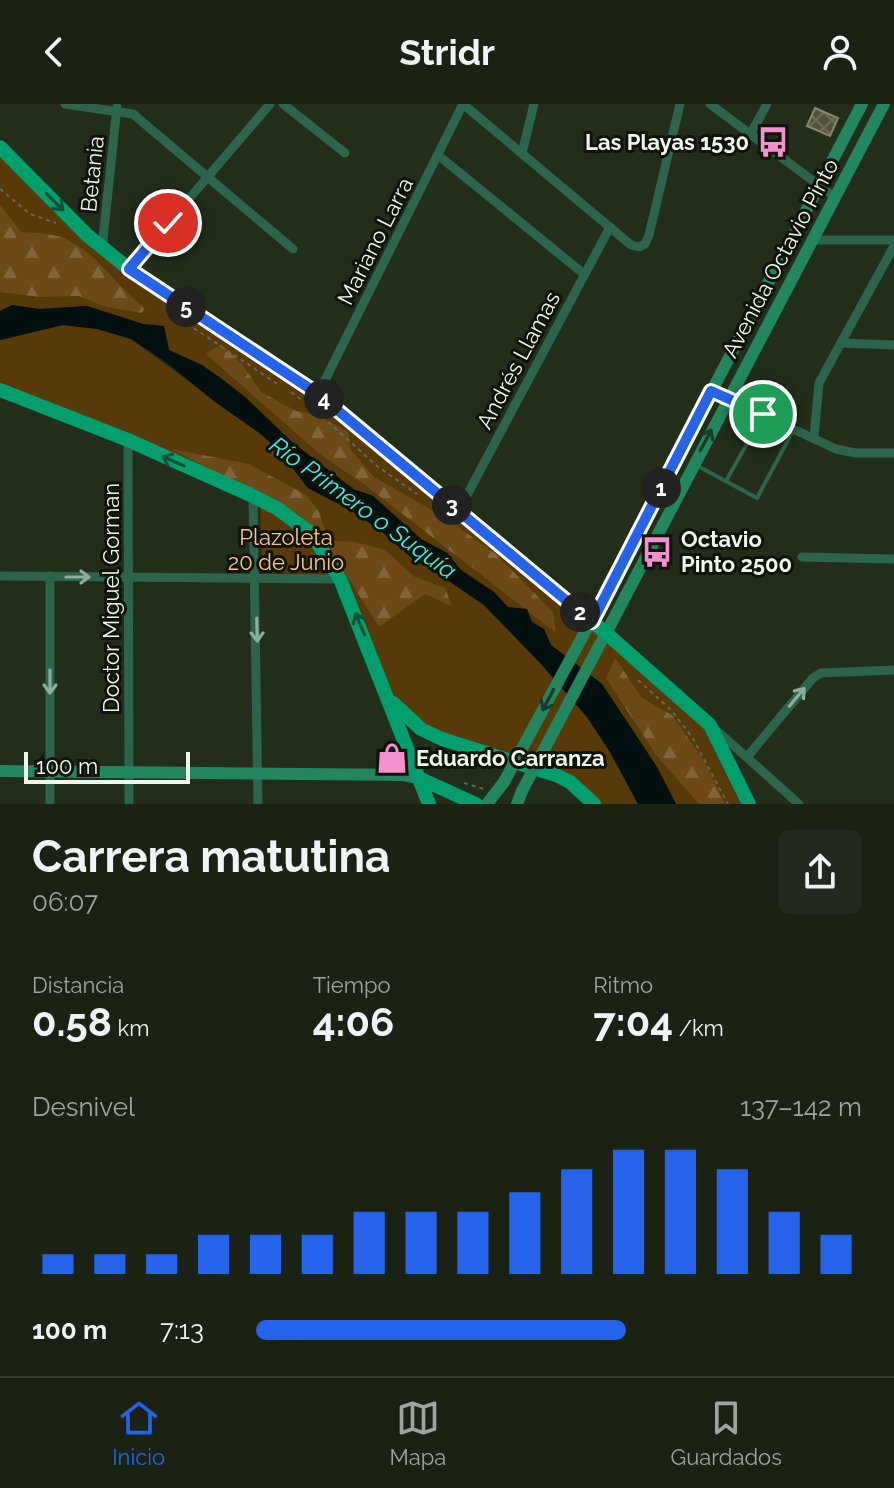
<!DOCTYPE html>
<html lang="es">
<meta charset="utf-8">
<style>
body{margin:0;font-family:Raleway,sans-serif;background:#232a1d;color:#f1f3f6;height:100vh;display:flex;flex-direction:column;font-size:30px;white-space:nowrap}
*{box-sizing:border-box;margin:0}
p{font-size:26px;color:#9fa4a0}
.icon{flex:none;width:44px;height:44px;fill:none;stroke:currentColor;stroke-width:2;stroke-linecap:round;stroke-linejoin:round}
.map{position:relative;height:700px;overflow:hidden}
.side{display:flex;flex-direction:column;background:#1a2214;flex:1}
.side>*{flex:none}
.scale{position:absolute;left:24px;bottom:20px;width:166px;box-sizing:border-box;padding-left:8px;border:4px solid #f0f7eb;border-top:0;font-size:22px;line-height:28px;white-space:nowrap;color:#f0f7eb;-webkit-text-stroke:6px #0f130b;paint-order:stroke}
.pin{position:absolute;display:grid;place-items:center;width:68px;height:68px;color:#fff;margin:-34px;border:4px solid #fff;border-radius:50%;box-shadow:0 2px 8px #0007}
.km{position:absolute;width:40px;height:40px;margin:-20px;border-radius:50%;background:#222;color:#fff;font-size:22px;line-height:40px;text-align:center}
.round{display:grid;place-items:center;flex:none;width:84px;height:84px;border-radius:12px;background:#232a1d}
.summary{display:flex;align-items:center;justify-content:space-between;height:136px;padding:0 32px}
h1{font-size:44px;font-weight:700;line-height:60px}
.metrics{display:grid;grid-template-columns:repeat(3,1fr);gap:12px;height:136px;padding:8px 32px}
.metrics div{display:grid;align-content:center}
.metrics b{font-size:40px;font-weight:700}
.metrics small{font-size:22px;font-weight:400}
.metrics p{font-size:22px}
.chart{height:224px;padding:16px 32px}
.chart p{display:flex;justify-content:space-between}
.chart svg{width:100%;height:144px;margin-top:8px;stroke:#2563eb;stroke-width:6}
ul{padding:0 32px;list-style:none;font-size:26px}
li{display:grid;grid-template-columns:128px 96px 1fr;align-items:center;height:60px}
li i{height:20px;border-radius:10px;background:#2563eb}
header{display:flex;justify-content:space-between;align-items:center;height:104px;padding:0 32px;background:#1a2214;font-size:36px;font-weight:700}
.tabs{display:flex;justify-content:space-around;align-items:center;height:112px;border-top:2px solid #383f34;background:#1a2214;font-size:22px;color:#9fa4a0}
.tabs a{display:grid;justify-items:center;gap:4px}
.tabs .active{color:#2563eb}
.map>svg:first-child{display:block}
.green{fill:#583908}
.forest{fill:url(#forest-firs)}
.water{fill:#041010}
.building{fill:url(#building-cross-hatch);stroke:#89866e;stroke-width:2}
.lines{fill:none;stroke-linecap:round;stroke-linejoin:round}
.path{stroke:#616a5a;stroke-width:2;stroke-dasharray:4 4;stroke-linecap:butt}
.lane{stroke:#2d654c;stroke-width:4}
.street{stroke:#2d654c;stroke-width:9}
.secondary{stroke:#22865f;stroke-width:12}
.primary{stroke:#009f6d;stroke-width:14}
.secondary-bridge{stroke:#22865f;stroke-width:12}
.oneway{stroke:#085237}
.oneway2{stroke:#163b28}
.oneway3{stroke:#8eae9c}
.route-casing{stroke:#fff;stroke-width:16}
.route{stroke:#2563eb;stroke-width:10}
.labels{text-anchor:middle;stroke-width:6;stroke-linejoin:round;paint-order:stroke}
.poi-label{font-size:22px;font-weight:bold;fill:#f0f7eb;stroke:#0f130b;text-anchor:start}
.street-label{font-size:22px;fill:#f0f7eb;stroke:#0f130b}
.park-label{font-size:22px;fill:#fac582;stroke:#0f130b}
.water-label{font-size:24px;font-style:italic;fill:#43e6e1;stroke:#0f130b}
</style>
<header><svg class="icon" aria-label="back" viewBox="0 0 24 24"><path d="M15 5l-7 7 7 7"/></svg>Stridr<svg class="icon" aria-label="person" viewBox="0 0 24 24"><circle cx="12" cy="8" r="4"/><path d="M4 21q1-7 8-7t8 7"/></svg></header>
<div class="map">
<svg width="894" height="700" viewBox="0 0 894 700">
<defs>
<pattern id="forest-firs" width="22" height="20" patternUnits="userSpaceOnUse" patternTransform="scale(2)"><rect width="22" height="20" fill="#6c4917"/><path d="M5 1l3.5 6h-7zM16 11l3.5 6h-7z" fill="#816439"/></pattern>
<pattern id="building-cross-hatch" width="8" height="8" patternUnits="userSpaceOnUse" patternTransform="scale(2)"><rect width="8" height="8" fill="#54523b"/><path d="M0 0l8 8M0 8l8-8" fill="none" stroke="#6d6c58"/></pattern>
</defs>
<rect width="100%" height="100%" fill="#222d1a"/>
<g class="green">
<path d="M0,43L87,131L318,290L710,621L749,700H676L657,663L602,580L551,541L544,525L508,503L494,488L461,466L447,449L421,435L373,392L354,385L292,338L245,293L202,261L169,246L164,222L143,220L87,202L39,205L12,201L0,207Z"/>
<path d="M63,221L97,225L131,235L262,331L282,350L308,384L352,407L380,426L415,457L428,462L484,501L541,560L587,613L610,648L638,700H594L581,687L442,635L388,593L361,524L303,422L0,286V236Z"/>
<path d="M260,400C296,423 310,433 332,470L262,469Z"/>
</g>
<g class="forest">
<path d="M0,101L21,128C37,129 56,129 70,137C100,153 118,184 145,204L142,209L106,203L79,192L40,193L0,188Z"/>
<path d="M221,240L242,260L261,288L296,307L317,311L348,328L351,346L374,373L444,413L496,450L553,508L556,529L365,381L321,351L206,250Z"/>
<path d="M171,345L249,360L306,391L319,408L329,437L355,438L385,446L415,473L445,484L452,502L425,490L379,523L327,440L301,412Z"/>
<path d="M615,554L642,594L672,611L704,657L725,700H699L656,651L606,574Z"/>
</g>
<path class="water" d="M12,201L39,205L87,202L143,220L164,222L169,246L202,261L222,275L245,293L292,338L353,385L373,392L421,435L447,449L461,466L494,488L508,503L527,505L532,518L544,525L551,541L602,580L657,663L676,700H638L610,648L587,613L541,560L484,501L428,463L415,457L380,426L352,407L308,384L282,350L262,331L215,298L167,259L131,235L97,225L63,221L0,236V207Z"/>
<path class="building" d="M815,4L838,14L830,32L807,22Z"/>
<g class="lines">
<g class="path">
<path d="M0,85L30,110L56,119"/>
<path d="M174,211L279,281"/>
<path d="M291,288L313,304L377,362L417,390"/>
<path d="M638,576L671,606L692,633L728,700"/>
<path d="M464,679L484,685"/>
</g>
<g class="lane">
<path d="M696,361L757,394L794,325"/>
<path d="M726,377L762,313"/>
</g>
<g class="street">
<path d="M65,0L133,10L293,145"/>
<path d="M283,0L345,49"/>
<path d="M463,0L631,141L639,143L645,140L649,131L680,0"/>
<path d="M710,0L836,94"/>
<path d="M751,29L767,0"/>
<path d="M522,49L534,0"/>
<path d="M439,52L584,170"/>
<path d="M813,136H894"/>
<path d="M102,144L117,3"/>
<path d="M129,165L270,0"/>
<path d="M841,239L894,241"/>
<path d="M711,287L836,345L855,349H894"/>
<path d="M318,290L463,0"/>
<path d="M814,333L819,279L894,142"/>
<path d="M128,336L129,700"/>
<path d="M253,392L258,700"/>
<path d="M459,406L610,123"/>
<path d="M802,453L894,455"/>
<path d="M0,472L340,475"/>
<path d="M715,625L799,700"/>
<path d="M747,653L813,574L821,569L894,566"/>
<path d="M50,700V472"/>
</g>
<g class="secondary">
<path d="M587,525L862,0"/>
<path d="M603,535L884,0"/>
<path d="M0,667L403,671L421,675"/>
<path d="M487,700L504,678"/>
<path d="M517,700L522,687"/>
</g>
<g class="primary">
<path d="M0,43L87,131L129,165L318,290L606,529L710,621L749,700"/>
<path d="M0,286L128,336L253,392L278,405L312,430L340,475L429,700"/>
<path d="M393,599L421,625L442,635L556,671L570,678L594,700"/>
<path d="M421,675L476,700"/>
</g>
<g class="secondary-bridge">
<path d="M504,678L585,528"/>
<path d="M522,687L600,540"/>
</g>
</g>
<defs><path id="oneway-shaft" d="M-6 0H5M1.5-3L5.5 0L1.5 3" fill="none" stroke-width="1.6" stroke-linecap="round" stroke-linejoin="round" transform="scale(2)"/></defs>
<g class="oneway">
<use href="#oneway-shaft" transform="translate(55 98) rotate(45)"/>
<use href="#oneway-shaft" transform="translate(173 357) rotate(-156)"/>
<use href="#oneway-shaft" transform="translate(360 520) rotate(-113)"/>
</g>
<g class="oneway2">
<use href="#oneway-shaft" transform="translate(706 336) rotate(-62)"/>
<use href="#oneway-shaft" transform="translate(548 596) rotate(118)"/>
</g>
<g class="oneway3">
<use href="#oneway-shaft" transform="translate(78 473)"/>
<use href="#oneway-shaft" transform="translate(257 526) rotate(89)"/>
<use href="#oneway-shaft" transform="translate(50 578) rotate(90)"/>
<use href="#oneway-shaft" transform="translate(797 593) rotate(-50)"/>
</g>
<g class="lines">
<defs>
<path id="route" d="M168,119L129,165L318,290L592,518L711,287L763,310"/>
</defs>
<use href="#route" class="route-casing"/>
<use href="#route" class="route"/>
</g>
<defs>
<symbol id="bus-bare" viewBox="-9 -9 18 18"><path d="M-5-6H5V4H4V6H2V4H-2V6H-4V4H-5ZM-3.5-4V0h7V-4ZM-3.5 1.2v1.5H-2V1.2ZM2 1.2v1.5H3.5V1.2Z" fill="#f590d1" stroke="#0f130b" stroke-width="2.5" paint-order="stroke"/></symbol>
<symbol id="shop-bare" viewBox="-9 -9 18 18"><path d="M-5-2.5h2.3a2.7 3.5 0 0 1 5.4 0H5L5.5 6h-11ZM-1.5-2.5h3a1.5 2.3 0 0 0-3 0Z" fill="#f590d1" stroke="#0f130b" stroke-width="2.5" paint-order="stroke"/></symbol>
</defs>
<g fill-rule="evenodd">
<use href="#bus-bare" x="751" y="16" width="44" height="44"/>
<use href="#bus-bare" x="635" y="426" width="44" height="44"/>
<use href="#shop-bare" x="370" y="632" width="44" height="44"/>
</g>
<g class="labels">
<g class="poi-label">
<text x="749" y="46" text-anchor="end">Las Playas 1530</text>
<text x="681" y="443">Octavio<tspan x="681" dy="25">Pinto 2500</tspan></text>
<text x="416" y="662">Eduardo Carranza</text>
</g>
<g class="street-label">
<text transform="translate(92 70) rotate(-84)" y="8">Betania</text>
<text transform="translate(375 137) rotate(-63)" y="8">Mariano Larra</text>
<text transform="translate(780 154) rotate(-62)" y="8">Avenida Octavio Pinto</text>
<text transform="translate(518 256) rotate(-62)" y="8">Andrés Llamas</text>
<text transform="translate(111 494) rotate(-90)" y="8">Doctor Miguel Gorman</text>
</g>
<g class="park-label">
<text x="286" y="441">Plazoleta<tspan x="286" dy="25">20 de Junio</tspan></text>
</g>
<g class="water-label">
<text transform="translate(363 404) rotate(36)" y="8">Río Primero o Suquía</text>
</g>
</g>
</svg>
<div class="scale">100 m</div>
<div class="pin" style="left:763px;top:310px;background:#1e9e55"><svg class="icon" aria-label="arrive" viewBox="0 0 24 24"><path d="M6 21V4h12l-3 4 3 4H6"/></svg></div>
<div class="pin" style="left:168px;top:119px;background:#d93025"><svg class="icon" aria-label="check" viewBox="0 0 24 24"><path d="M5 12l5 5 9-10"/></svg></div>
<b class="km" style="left:661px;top:384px">1</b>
<b class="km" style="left:580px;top:508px">2</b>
<b class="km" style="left:452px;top:401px">3</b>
<b class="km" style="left:324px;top:295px">4</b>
<b class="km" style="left:186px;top:203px">5</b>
</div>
<section class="side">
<div class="summary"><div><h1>Carrera matutina</h1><p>06:07</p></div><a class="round"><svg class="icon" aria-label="share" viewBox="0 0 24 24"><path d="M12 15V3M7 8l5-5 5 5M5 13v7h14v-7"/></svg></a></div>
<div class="metrics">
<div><p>Distancia</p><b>0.58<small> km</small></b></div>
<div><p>Tiempo</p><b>4:06</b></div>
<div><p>Ritmo</p><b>7:04<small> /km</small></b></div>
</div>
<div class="chart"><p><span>Desnivel</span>137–142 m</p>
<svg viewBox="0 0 160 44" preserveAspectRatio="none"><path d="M5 44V38M15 44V38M25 44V38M35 44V32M45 44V32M55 44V32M65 44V25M75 44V25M85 44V25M95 44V19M105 44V12M115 44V6M125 44V6M135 44V12M145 44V25M155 44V32"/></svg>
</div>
<ul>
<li><b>100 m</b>7:13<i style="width:61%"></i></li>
</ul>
</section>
<nav class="tabs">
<a class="active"><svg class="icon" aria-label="home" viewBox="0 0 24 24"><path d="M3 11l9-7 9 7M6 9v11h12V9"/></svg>Inicio</a>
<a><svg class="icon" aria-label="map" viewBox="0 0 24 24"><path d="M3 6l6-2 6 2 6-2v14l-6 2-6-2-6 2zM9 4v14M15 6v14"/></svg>Mapa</a>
<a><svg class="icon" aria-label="saved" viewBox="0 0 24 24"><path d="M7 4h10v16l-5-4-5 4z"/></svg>Guardados</a>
</nav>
